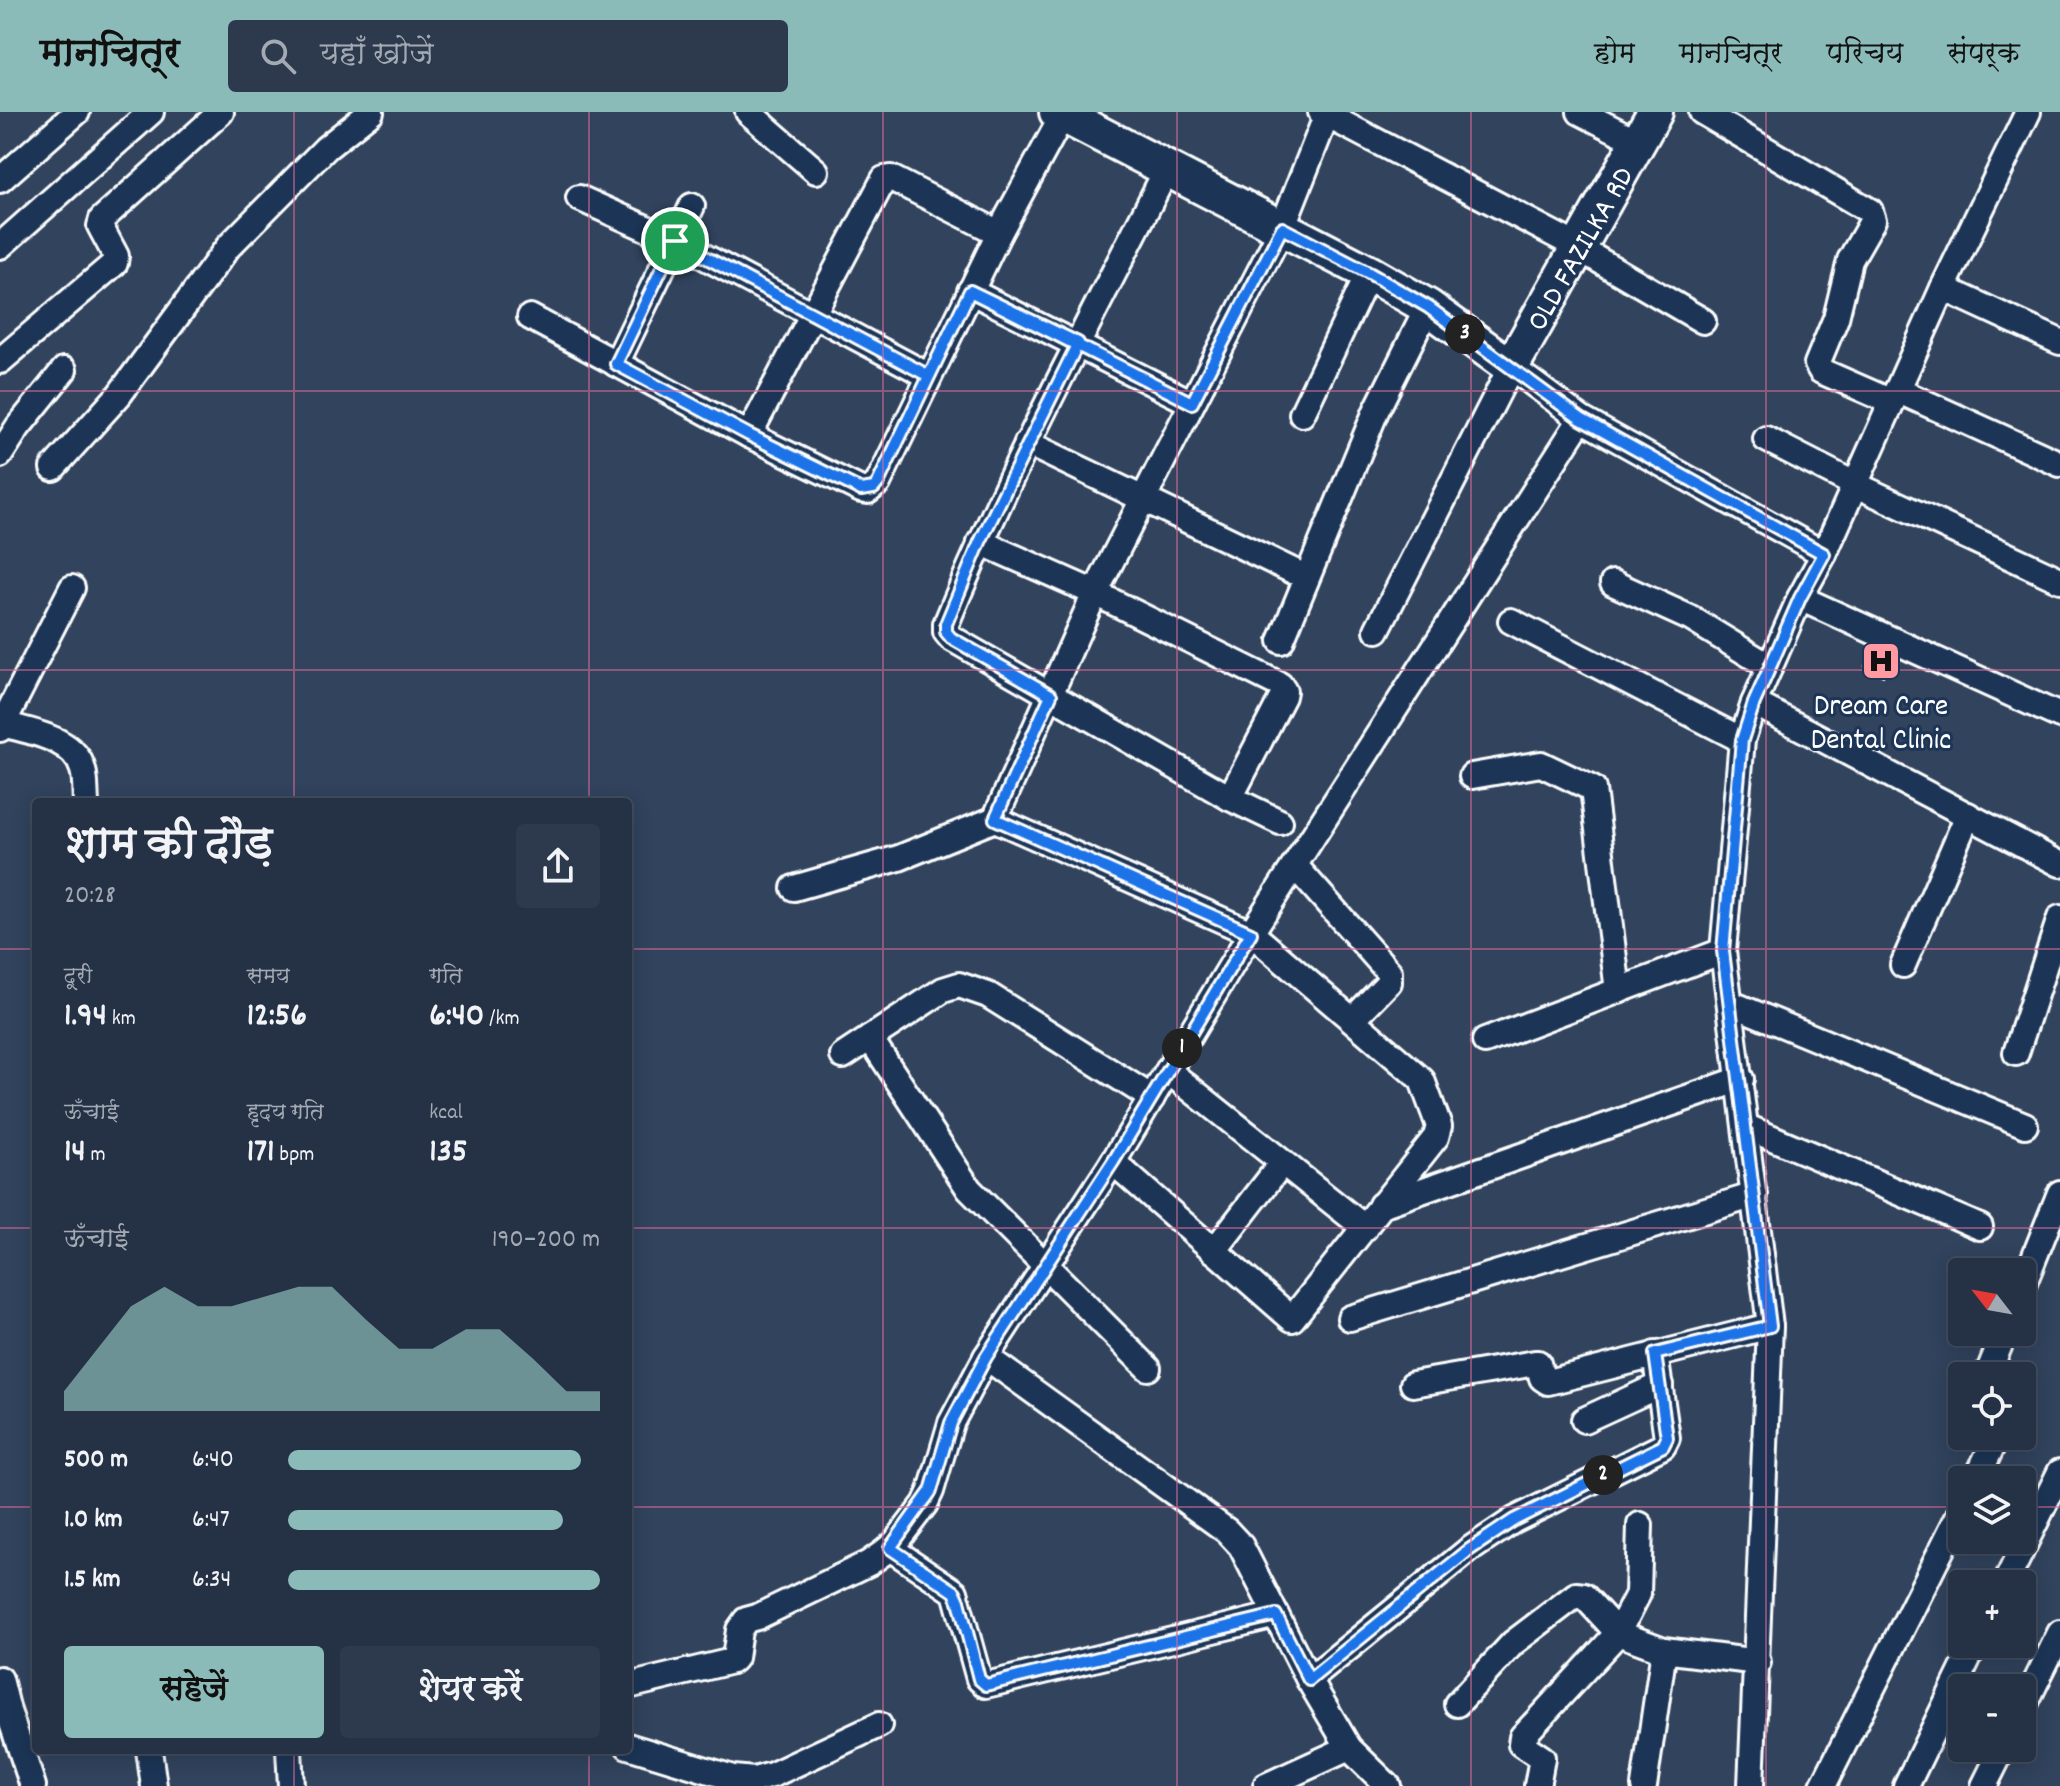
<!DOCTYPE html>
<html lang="hi">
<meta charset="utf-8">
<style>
body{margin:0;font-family:Dekko,"Playpen Sans Deva",sans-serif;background:#2d3a4d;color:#f1f3f6;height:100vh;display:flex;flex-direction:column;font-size:30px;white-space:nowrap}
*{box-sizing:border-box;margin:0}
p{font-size:26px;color:#a3aab3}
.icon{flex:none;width:44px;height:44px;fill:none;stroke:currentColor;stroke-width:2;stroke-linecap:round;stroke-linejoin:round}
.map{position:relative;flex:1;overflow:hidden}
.sheet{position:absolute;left:32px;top:686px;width:600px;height:956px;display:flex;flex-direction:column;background:#253246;border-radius:8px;box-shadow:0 4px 20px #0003,0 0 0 2px #424d5f}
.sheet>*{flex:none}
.needle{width:52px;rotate:301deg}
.controls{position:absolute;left:1948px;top:1146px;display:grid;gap:16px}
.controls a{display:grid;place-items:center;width:88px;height:88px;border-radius:8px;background:#253246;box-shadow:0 4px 20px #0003,0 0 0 2px #424d5f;font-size:40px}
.pin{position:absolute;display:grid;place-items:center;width:68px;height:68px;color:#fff;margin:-34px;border:4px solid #fff;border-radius:50%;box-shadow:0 2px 8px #0007}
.km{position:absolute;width:40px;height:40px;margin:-20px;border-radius:50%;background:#222;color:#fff;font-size:22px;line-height:40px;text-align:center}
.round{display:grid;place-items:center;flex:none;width:84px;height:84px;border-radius:8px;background:#2d3a4d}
.summary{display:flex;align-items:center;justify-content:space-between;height:136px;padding:0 32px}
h1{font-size:44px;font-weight:800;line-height:60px}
.metrics{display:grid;grid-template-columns:repeat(3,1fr);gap:12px;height:136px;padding:8px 32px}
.metrics div{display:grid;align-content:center}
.metrics b{font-size:34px;font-weight:800}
.metrics small{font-size:22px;font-weight:400}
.metrics p{font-size:22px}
.chart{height:224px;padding:16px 32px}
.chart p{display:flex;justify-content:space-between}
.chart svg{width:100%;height:144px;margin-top:8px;fill:#8bbbb9;opacity:.7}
.action{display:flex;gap:16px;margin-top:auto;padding:16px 32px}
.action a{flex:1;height:92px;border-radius:8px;background:#8bbbb9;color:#111;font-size:32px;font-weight:800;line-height:92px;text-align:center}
.action a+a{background:#2d3a4d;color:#f1f3f6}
ul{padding:0 32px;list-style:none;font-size:26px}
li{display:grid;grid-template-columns:128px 96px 1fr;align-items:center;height:60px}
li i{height:20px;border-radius:10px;background:#8bbbb9}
header{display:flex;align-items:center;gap:48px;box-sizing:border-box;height:112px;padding:0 40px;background:#8bbbb9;color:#111}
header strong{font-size:38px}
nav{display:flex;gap:44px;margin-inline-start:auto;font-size:28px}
.search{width:560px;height:72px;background:#2d3a4d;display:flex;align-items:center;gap:20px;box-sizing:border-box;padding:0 28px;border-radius:8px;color:#a3aab3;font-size:30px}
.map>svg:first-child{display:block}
.building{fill:#60656b;stroke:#fff;stroke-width:2;filter:url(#shadow)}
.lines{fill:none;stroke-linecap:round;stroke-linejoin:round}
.minor-casing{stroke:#fff;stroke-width:30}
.secondary-casing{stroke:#fff;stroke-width:40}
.minor{stroke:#1d3557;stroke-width:24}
.secondary{stroke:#1d3557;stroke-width:34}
.route-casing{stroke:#fff;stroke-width:16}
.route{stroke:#1a73e8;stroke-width:10}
.grid{fill:none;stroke:#d76994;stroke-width:2;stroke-opacity:0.55}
.labels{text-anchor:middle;stroke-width:6;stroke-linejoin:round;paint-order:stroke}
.street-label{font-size:30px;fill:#fff;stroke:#1d3557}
.poi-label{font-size:30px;fill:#fff;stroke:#1d3557}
</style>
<header>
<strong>मानचित्र</strong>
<div class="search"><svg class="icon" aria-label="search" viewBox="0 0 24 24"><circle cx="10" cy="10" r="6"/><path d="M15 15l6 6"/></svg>यहाँ खोजें</div>
<nav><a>होम</a><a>मानचित्र</a><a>परिचय</a><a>संपर्क</a></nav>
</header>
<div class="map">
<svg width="2060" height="1674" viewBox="0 0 2060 1674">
<defs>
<filter id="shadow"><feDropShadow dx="7" dy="-7" stdDeviation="4" flood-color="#0009"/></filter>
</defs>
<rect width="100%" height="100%" fill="#31435d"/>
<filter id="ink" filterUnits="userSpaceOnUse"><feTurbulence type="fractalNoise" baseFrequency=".0125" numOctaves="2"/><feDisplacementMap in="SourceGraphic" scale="16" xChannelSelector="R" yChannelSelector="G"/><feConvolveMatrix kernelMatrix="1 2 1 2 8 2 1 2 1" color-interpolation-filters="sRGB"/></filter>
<g filter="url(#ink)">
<path class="building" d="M1875,536L1894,545L1883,564L1865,554Z"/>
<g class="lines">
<defs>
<g id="minor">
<path d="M748,0L816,59"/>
<path d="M1321,0L1563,127"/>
<path d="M1580,0L1623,22"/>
<path d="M1702,0L1870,99L1873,108L1850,148L1836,206L1817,252L1821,259L1892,290"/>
<path d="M1167,57C1091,207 1010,356 946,512V520L951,526L1230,686L1280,710"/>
<path d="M0,68L77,0"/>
<path d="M579,86L675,129L929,264"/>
<path d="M0,134L151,0"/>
<path d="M1578,136L1703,209"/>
<path d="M1943,176L2060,230"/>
<path d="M970,179L1192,291"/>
<path d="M530,205L749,323L861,378L868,379L878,371L999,121L1063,3"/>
<path d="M0,249L115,151L116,144L100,114L102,107L221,0"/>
<path d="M616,252L692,94"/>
<path d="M1897,278L2060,352"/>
<path d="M1302,302L1369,161"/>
<path d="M749,323L884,67L891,66L999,121"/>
<path d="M1766,327L1854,372L2060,468"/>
<path d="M1027,331L1295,460"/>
<path d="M0,343L18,315L64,258"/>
<path d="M53,356L119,283L228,135L326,36L371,0"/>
<path d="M980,430L1095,481L1280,573L1284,579L1283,584L1230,686"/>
<path d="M1613,471L1690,506L1770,555"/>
<path d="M1800,486L2060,604"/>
<path d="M1511,509L1742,628"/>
<path d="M1377,518L1511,255L1581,307L1824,442"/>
<path d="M1281,529L1376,299L1428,195"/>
<path d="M1754,591L2060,752"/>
<path d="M3,612C30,620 75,626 83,658C86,668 85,680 86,690"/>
<path d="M0,617L72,476"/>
<path d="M1472,664L1541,652L1593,677L1618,879"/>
<path d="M995,707L1251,821L1422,968L1439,1014L1436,1025L1292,1207L1113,1050"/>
<path d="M1296,755L1389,860V870L1353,907"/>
<path d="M794,776L899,746L995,707L1095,481L1282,116L1328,0"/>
<path d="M1903,853L1968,703"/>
<path d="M1730,891L2025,1013"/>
<path d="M870,926L969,1077L1148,1256"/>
<path d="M1485,929L1723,839"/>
<path d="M2016,941L2060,806"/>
<path d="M843,944L943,878L959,873L988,883L1152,986"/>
<path d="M1168,959L1365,1116"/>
<path d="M1747,1015L1980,1115"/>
<path d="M1381,1093L1741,967"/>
<path d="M1214,1139L1282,1051"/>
<path d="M2022,1176L2060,1081"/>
<path d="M1350,1206L1755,1083"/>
<path d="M986,1245L1227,1419L1241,1434L1309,1568L1349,1636L1388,1674"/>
<path d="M1987,1264L2005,1220"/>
<path d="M1413,1272L1535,1251H1538L1542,1266L1548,1270L1770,1214"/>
<path d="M1584,1308L1660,1273"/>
<path d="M1976,1368L1997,1324"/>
<path d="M890,1436L955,1480L979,1567L986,1573L1276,1503"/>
<path d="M2005,1472L2060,1360"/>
<path d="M0,1567L8,1599L33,1674"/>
<path d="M1309,1568L1469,1438L1514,1408L1663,1334L1667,1326L1655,1242"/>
<path d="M628,1574L732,1549L735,1546L739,1518L746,1508L757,1505L869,1451L883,1441L895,1431L925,1392L931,1379L951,1311L986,1245L1113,1050L1251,821L1581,307"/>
<path d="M1457,1592L1513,1531L1576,1483L1584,1484L1618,1521L1638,1482L1640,1413"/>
<path d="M2022,1598L2060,1521"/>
<path d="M628,1634L733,1666L754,1668L772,1663L879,1613"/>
<path d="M149,1638L154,1674"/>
<path d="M289,1638L291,1674"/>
<path d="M1266,1674L1349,1636"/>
<path d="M1537,1674L1542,1646L1521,1632L1522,1625L1618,1521L1664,1538L1758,1550"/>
<path d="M1644,1674L1664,1538"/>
<path d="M1751,1674L1770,1214L1723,839L1742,628L1754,591L1800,486L1824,442L1943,176L2028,0"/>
<path d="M1823,1674L1962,1397"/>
<path d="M1906,1674L1975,1532"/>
<path d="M1984,1674L2003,1636"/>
</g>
<path id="secondary" d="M1057,0L1369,161L1428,195L1511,255L1655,0"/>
</defs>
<use href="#minor" class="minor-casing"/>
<use href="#secondary" class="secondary-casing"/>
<use href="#minor" class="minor"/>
<use href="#secondary" class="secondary"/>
</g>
</g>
<g class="lines" filter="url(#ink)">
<defs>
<path id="route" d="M675,129L929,264L970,179L1078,231L980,430L946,512V520L951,526L1051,583L995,707L1251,821L1113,1050L986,1245L951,1311L931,1379L890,1436L955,1480L959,1489L979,1567L986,1573L1276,1503L1309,1568L1469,1438L1514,1408L1663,1334L1667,1326L1655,1242L1770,1214L1723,839L1742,628L1754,591L1770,555L1800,486L1824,442L1581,307L1428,195L1369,161L1282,116L1192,291L970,179L878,371L874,376L861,378L749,323L616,252L675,129"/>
</defs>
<use href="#route" class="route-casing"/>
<use href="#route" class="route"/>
</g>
<path class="grid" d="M294,0V690M589,0V690M883,0V1674M1177,0V1674M1471,0V1674M1766,0V1674M0,279H2060M0,558H2060M0,837H36M628,837H2060M0,1116H36M628,1116H2060M0,1395H36M628,1395H1962M2022,1395H2060M294,1638V1674M589,1638V1674"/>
<defs>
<symbol id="hospital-square" viewBox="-11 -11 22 22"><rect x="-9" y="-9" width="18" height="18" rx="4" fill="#ff9aa2" stroke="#1d3557"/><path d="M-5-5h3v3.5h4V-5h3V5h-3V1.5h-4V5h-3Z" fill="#111"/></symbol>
</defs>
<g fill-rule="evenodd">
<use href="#hospital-square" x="1859" y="527" width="44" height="44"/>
</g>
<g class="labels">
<g class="street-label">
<text transform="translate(1579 136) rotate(-60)" y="10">OLD FAZILKA RD</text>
</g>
<g class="poi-label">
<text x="1881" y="602">Dream Care<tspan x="1881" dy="34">Dental Clinic</tspan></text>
</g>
</g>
</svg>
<div class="controls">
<a><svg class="needle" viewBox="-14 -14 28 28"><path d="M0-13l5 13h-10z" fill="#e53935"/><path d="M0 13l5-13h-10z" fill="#a3aab3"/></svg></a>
<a><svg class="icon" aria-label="locate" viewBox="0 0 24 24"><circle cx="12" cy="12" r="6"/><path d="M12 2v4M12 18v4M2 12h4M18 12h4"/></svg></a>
<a><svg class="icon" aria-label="layers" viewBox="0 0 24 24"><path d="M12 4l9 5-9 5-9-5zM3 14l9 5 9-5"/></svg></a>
<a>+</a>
<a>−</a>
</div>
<div class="pin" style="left:675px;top:129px;background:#1e9e55"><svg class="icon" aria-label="arrive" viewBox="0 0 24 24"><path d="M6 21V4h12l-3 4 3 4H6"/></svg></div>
<b class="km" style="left:1182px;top:936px">1</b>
<b class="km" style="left:1603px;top:1363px">2</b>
<b class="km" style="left:1465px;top:222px">3</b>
<section class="sheet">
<div class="summary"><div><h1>शाम की दौड़</h1><p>20:28</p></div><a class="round"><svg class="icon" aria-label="share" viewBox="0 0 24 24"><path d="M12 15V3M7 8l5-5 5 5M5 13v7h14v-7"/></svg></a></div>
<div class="metrics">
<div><p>दूरी</p><b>1.94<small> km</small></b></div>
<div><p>समय</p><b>12:56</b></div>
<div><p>गति</p><b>6:40<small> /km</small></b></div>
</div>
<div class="metrics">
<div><p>ऊँचाई</p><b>14<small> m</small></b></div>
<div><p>हृदय गति</p><b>171<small> bpm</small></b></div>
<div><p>kcal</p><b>135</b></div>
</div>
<div class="chart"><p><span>ऊँचाई</span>190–200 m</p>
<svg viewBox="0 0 160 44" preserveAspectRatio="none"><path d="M0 44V38L10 25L20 12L30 6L40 12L50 12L60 9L70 6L80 6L90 16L100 25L110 25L120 19L130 19L140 28L150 38L160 38V44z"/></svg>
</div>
<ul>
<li><b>500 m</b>6:40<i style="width:94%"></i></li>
<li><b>1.0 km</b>6:47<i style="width:88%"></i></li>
<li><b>1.5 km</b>6:34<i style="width:100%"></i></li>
</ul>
<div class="action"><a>सहेजें</a><a>शेयर करें</a></div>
</section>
</div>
